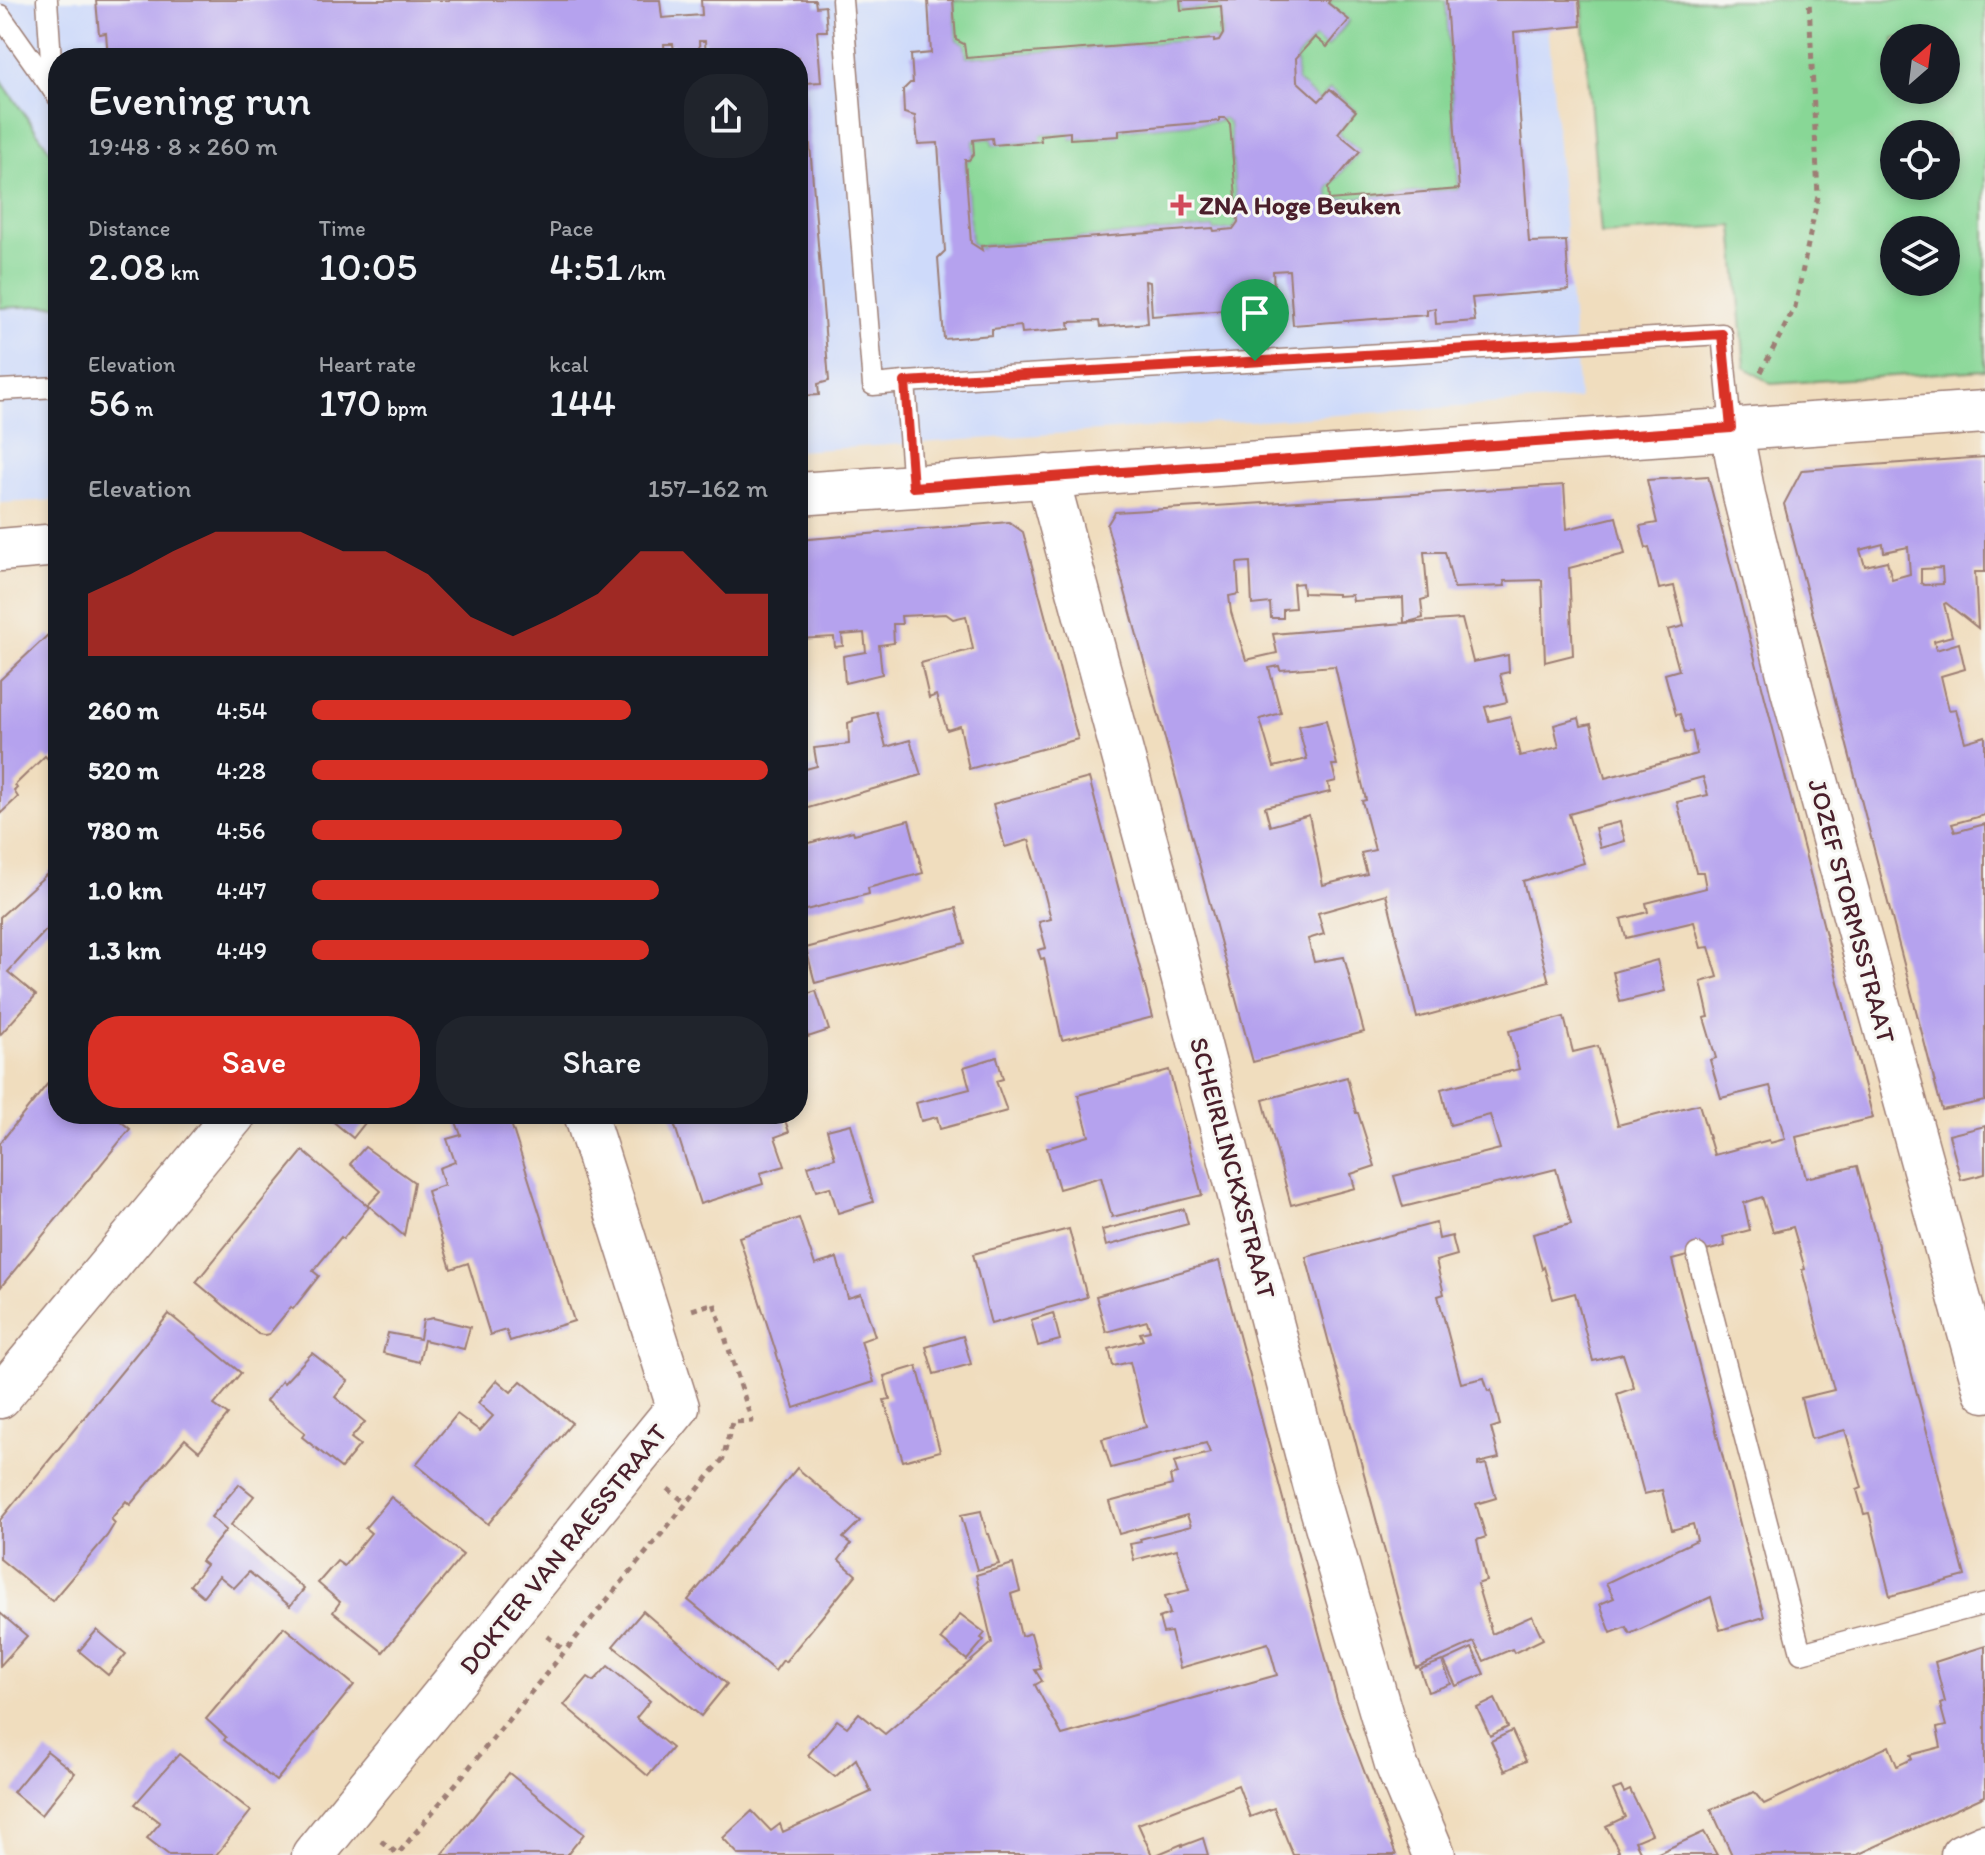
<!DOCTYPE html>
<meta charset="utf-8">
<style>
body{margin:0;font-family:Itim,sans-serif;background:#20242c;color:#f1f3f6;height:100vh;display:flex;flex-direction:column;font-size:30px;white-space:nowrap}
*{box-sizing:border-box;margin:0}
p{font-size:26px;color:#9ea1a6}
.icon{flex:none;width:44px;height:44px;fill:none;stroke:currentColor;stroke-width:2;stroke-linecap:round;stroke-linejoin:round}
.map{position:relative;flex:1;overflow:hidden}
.sheet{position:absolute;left:48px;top:48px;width:760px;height:1076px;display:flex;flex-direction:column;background:#171b24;border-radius:32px;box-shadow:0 4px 12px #0003}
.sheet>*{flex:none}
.needle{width:52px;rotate:28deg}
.tools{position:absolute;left:1880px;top:24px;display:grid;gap:16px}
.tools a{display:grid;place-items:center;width:80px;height:80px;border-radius:50%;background:#171b24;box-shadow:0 4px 12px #0003;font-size:40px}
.pin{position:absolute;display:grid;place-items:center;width:68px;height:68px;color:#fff;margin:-82px -34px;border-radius:50% 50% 50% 0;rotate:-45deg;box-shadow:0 0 8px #0007}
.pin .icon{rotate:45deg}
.round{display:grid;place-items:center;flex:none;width:84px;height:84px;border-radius:32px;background:#20242c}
.headline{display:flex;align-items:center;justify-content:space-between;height:136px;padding:0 40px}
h1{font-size:44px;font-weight:600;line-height:60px}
.metrics{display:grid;grid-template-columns:repeat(3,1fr);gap:12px;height:136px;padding:8px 40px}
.metrics div{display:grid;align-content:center}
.metrics b{font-size:40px;font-weight:600}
.metrics small{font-size:22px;font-weight:400}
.metrics p{font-size:22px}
.chart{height:224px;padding:16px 40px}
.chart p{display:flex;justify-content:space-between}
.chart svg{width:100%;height:144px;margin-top:8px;fill:#d93025;opacity:.7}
.button{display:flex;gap:16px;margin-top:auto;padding:16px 40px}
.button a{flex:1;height:92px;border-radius:32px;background:#d93025;color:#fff;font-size:32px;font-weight:600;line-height:92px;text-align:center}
.button a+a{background:#20242c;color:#f1f3f6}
ul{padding:0 40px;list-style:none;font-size:26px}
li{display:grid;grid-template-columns:128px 96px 1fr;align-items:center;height:60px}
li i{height:20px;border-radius:10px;background:#d93025}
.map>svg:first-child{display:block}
.built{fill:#cedafa}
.green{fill:#88d796;stroke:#697b60;stroke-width:2;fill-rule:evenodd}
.building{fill:#b5a2ee;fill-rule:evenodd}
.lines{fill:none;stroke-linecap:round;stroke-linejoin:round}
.service-casing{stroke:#9d7e74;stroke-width:23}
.minor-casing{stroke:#9d7e74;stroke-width:45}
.path{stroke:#9d7e74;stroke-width:5;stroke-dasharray:6 6;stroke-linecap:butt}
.service{stroke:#fff;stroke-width:20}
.minor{stroke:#fff;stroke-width:42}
.route-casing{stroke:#fff;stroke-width:16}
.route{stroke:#d93025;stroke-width:10}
.poi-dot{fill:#d1495b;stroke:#f6f6f2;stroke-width:3}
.labels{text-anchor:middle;stroke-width:6;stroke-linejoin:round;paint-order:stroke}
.poi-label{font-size:26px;font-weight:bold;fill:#4a1f2b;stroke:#f6f6f2;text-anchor:start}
.street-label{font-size:26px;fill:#4a1f2b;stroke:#f6f6f2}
</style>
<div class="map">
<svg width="1985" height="1855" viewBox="0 0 1985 1855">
<rect width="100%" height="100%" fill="#f6f6f2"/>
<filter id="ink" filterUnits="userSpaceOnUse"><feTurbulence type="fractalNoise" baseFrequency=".0125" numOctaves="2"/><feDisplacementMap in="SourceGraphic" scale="16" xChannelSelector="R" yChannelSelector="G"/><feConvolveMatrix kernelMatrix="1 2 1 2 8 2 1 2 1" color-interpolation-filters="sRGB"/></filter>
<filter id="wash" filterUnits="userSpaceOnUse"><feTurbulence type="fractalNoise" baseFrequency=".006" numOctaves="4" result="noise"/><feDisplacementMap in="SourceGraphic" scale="32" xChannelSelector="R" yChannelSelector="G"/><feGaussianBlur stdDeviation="1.8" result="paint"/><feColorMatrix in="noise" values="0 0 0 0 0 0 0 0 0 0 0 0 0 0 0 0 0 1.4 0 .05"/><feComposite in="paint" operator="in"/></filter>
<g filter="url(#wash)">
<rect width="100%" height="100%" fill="#f0ddbe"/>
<path class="built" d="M0,0H1546L1579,399L798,451V58H58V500L0,503Z"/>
<g class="green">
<path d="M953,0H1180L1181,10L1221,6L1223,34L1219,41L1214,42V39L966,58L964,44L956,40Z"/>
<path d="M1330,0H1446L1459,189L1329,200L1328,188L1360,151L1338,133L1356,111L1330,89L1319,101L1297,81L1296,58L1315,37L1327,47L1349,21L1328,3Z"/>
<path d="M1582,0H1985V370L1771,384L1745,367L1733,226L1601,234ZM1894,38H1946V90H1894ZM1894,134H1946V186H1894ZM1946,230V282H1894V230Z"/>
<path d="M0,79L58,162V305L0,308Z"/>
<path d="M1220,118H1225L1230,124L1238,222L1233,229L1214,231L1213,228L982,246V250L971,243L965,160H969L974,154L973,140L992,138L993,145L1040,141V135L1070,132L1071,139L1118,136L1119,130L1220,121Z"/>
</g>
<g id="blocks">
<g class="building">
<path d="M96,0H660L662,18L702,15L701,0H815L816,7L825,6L827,31H817L821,82L805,83L829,381L818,384L819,395L798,396V58H706L705,41H699L700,58H675L673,44H664L665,58H108L106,33L99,34Z"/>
<path d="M928,0H953L956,40L964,44L966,58L1214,39V42L1219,41L1223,34L1221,6L1181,10L1180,0H1330L1328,3L1349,20L1327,47L1315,37L1296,58L1297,81L1319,101L1330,89L1356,111L1338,133L1360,151L1328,188L1329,200L1459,189L1446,0H1579L1581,26L1514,32L1529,242L1566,241L1569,290L1472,298L1475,321L1436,324L1435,308L1427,310V315L1293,325L1289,270L1273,271L1275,306L1152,316L1150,282L1145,281L1148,323L1100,327L1099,321L1069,322L1070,329L1022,333L1021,326L992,329V335L944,339L938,258L945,251L938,143L918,144L915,116L904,113L903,90L910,83H913L911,55L931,53ZM1220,118H1225L1230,124L1238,222L1233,229L1214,231L1213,228L981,246L982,250L971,243L965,160H969L974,154L973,140L992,138L993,145L1041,141L1040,135L1070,132V139L1119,136V130L1220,121Z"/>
<path d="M1985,457V572H1975L1978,628L1946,603L1944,604L1952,636L1934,641L1936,650L1959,643L1965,669L1941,676L1949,710L1956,709L1965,742L1985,736V815L1952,824L1955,832L1985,824V1101L1942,1110L1784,504L1802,470ZM1883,544L1884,552L1908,547L1910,574L1892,579L1887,561L1865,566L1860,550ZM1942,568L1943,584L1924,585L1921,583V569Z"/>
<path d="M1708,476L1873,1118L1796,1137L1806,1178L1857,1166L1965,1576L1890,1596L1869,1513L1864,1514L1857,1490L1862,1488L1845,1430L1811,1439L1801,1398L1834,1390L1802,1270L1805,1269L1793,1227L1773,1232L1762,1197L1744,1203L1750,1230L1723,1237L1725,1246L1672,1260L1764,1617L1720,1630L1711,1597L1630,1634L1626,1627L1611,1633L1600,1604L1614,1598L1606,1583L1697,1540L1693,1524L1672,1530L1662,1490L1644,1494L1617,1394L1634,1388L1623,1354L1593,1361L1575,1293L1553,1299L1544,1267L1542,1269L1533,1234L1571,1224L1556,1169L1403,1207L1394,1176L1500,1149L1490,1115L1450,1125L1441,1089L1519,1069L1509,1031L1564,1017L1573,1052L1598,1046L1618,1125L1699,1104L1714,1155L1769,1140L1770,1143L1785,1139L1770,1086L1721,1098L1710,1060L1716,1058L1704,1018L1709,1017L1701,982L1718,977L1709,947L1701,948L1694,922L1626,938L1621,919L1648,912L1646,903L1706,888L1703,872H1696L1677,802L1708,795L1703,777L1569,814L1584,863L1523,881L1549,982L1417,1018L1386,894L1318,913L1324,934L1308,939L1314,962L1344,957L1364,1032L1253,1062L1107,525L1115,512L1564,485L1567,529L1616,517L1625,554L1569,568L1573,655L1545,662L1542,580L1504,581L1505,586L1454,588L1445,552H1424L1428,598L1421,600L1423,618L1404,623L1462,619L1473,662L1508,655L1509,672L1500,674L1507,702L1485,707L1489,721L1510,716L1520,756L1559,747L1554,725L1579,718L1581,726L1591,724L1605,778L1697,754L1692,731L1685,733L1680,714L1676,715L1665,674L1679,670L1668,630L1684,626L1674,586L1659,589L1649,547L1646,548L1640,526L1657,523L1647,480ZM1250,562L1252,605L1270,603L1271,618H1283V609L1295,608L1293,584L1302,583L1303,593L1337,594V596L1352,595L1353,601L1403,598L1404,623L1273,634L1277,653L1246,660L1231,612L1229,596L1239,594L1237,563ZM1279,666L1280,670L1335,666L1366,800L1362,801L1375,850L1361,853L1367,874L1323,885L1309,815L1270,826L1265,807L1330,792L1328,783L1336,781L1332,765H1337L1326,720L1298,726L1307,759L1274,767L1260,719L1281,713L1269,668Z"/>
<path d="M1009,522L1023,532L1078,739L969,769L960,726L947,730L936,695L929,698L921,663L973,649L966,616L953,619L946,614L901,616L902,624H893L894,643L879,645L882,674L845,683L843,656L866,652L864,633L842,635L843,646L835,647L834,637L798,639V540Z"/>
<path d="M49,634L58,644V754L50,761L45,756L15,785L17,788L14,791L18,797L0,814V680Z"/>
<path d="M877,712L886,747L910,740L921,775L798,811V771L817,766L814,748L849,744L848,723L853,721V718Z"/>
<path d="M1089,778L1153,1017L1062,1040L1044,958L1041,959L1038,950L1046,948L1039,922L1051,919L1041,880L1029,840L1005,847L993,804Z"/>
<path d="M909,820L923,873L868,888L869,894L798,912V846L853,831L854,834Z"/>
<path d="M1620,822L1625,841L1600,848L1595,828Z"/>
<path d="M58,864V917L8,972L36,995L0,1035V917Z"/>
<path d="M956,908L965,943L815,983L806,948Z"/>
<path d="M1657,960L1665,991L1620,1002L1613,972Z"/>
<path d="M816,991L829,1030L808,1037L798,1008V997Z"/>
<path d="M997,1057L1003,1079L996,1081L1007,1111L940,1129L937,1117L921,1121L916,1103L970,1089L964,1067Z"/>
<path d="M1169,1070L1202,1195L1112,1217L1101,1177L1059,1189L1047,1148L1089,1136L1078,1095Z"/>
<path d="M1347,1077L1356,1113H1358L1375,1166L1351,1174L1355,1188L1291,1205L1263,1100Z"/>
<path d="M49,1082L58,1089V1114H112L130,1129L0,1288V1143Z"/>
<path d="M324,1114H372L353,1138Z"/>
<path d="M453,1114H508L574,1321L510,1341L506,1330L490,1335L468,1263L451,1269L427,1191L444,1185L439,1168L455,1162L447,1139L461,1135Z"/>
<path d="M671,1114H783L789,1132L775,1137L785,1166L760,1173L763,1184L700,1204Z"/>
<path d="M851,1124L873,1202L838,1213L830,1187L816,1191L808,1166L835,1158L827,1130Z"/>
<path d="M1985,1126V1174L1961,1180L1949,1135Z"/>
<path d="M365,1147L414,1182L404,1236L368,1205L381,1191L350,1164Z"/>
<path d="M303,1151L369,1207L343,1239L341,1237L313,1271L319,1276L293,1309L291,1307L269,1334L264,1335L258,1334L196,1282Z"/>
<path d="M1184,1209L1188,1224L1106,1246L1102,1230Z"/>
<path d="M799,1218L815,1265L837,1258L848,1298L861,1294L875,1336L861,1341L874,1382L794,1408L739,1237Z"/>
<path d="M1436,1223L1439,1239L1452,1236L1457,1255L1436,1261L1444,1294L1438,1296L1461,1383L1484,1378L1488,1391L1491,1390L1500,1425L1491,1428L1499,1458L1478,1463V1466L1486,1464L1496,1498L1476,1504L1486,1537L1477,1540L1486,1581L1477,1584L1492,1634L1532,1616L1543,1639L1514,1653L1512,1649L1484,1661L1474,1642L1416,1668L1306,1257Z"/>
<path d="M1069,1229L1087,1297L991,1324L973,1254Z"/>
<path d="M1219,1261L1337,1700L1396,1855H1293L1274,1808L1250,1817L1238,1785L1138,1824L1152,1855H739L723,1838L752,1811L771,1831L780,1824L783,1832L871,1792L856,1759L835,1777L808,1755L837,1720L847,1727L859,1713L885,1734L992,1643L976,1575L1013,1564L1020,1591L1011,1594L1021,1636L1031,1633L1041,1669L1035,1670L1042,1681L1035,1685L1062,1735L1277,1675L1268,1643L1180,1668L1171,1632L1163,1633L1159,1618L1170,1614L1165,1596L1189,1590L1177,1549L1134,1560L1130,1544L1141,1542L1140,1539L1191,1526L1187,1515L1119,1534L1109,1502L1172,1485L1170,1476L1178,1474L1174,1462L1210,1453L1206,1443L1111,1468L1102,1439L1146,1427L1130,1362L1113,1366L1109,1349L1143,1340L1140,1333L1150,1331L1147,1321L1106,1332L1096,1296Z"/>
<path d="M1053,1313L1060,1340L1038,1346L1031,1320Z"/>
<path d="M169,1314L241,1373L214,1405L228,1415L199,1451L185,1439L130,1505L126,1501L111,1519L115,1523L107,1536L52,1601L0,1559V1520Z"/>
<path d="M433,1318L470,1327L464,1349L424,1340L419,1362L383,1353L388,1333L420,1339L423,1320Z"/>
<path d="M963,1336L971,1364L934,1374L926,1347Z"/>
<path d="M312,1353L348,1381L335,1397L365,1422L351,1438L360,1445L341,1468L302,1437L305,1433L266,1401L282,1381L284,1383Z"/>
<path d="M917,1366L940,1451L903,1461L884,1400L890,1399L884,1376Z"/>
<path d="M497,1380L511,1392L521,1381L572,1423L488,1524L416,1464L457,1414L480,1431L493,1416L478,1403Z"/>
<path d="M797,1468L860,1521L843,1538L851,1544L839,1560L856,1575L785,1662L783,1660L775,1671L688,1600Z"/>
<path d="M239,1484L254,1496L231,1525L304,1589L290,1606L249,1572L234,1588L219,1576L203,1596L190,1585L206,1565L201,1561L226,1530L211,1517Z"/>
<path d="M391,1497L463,1555L383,1652L333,1612L340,1602L318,1583L337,1561L344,1566L371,1533L365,1528Z"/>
<path d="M981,1511L987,1534H989L999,1564L977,1570L961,1515Z"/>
<path d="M643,1611L727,1684L701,1716L613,1646Z"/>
<path d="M0,1613L27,1636L0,1666Z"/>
<path d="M960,1614L985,1633L981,1638L984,1640L967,1660L941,1639Z"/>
<path d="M284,1627L354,1685L276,1781L224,1740L226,1737L206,1719Z"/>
<path d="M97,1630L126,1654L108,1675L79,1651Z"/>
<path d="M1985,1646V1796L1857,1855H1732L1711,1809L1754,1792L1764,1804L1889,1746L1897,1766L1912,1759L1910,1755L1941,1747L1937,1728L1946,1726L1940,1704L1945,1702L1935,1662Z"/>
<path d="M1472,1648L1484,1674L1456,1686L1444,1661Z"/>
<path d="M1442,1661L1451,1684L1428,1692L1420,1669Z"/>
<path d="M608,1666L650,1701L636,1718L672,1748L648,1776L564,1705L588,1677L594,1681Z"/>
<path d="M1495,1699L1508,1727L1490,1736L1477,1708Z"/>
<path d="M1512,1731L1526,1761L1505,1771L1491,1741Z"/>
<path d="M47,1751L75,1773L41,1815L13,1792Z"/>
<path d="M179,1754L251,1811L216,1855H169L147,1838L160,1823L135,1804Z"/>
<path d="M509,1773L584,1834L567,1855H442Z"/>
<path d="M1621,1787L1624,1793L1630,1790L1652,1834L1635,1841L1642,1855H1618L1617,1852L1619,1851L1606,1826L1625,1817L1613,1790Z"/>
<path d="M1704,1832L1717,1855H1654Z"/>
<path d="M1203,1838L1208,1855H1156L1182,1844V1846Z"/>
</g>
</g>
</g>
<g filter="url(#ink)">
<use href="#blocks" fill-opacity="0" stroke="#9d7e74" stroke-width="2"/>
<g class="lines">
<defs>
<g id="service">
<path d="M47,0L53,90"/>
<path d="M842,0L873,385L905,382"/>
<path d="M0,15L58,97"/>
<path d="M0,390L58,387"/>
<path d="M913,487L905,382L1722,334L1731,428"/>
<path d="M1697,1254L1801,1653L1985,1604"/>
</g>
<g id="minor">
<path d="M1731,428L1745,500L1792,690L1985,1391"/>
<path d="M1047,476L1163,903L1314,1484L1396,1764L1434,1855"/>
<path d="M798,494L1985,412"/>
<path d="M0,550L58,545"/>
<path d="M0,1397L235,1114"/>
<path d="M313,1855L678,1407L585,1114"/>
<path d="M1962,1855L1985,1845"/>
</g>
</defs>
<use href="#service" class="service-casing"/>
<use href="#minor" class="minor-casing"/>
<g class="path">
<path d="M1761,372L1795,307L1818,196L1809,0"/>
<path d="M668,1489L686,1503"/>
<path d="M547,1636L565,1651"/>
<path d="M381,1841L398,1854L723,1459L732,1422L752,1421L714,1303L692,1310"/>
</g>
<use href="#service" class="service"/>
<use href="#minor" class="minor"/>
</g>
</g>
<g class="lines" filter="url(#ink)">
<defs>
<path id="route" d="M1722,334L1731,428L913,487L905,382Z"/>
</defs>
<use href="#route" class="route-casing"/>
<use href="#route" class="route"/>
</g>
<path class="poi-dot" d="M1177 193h8v8h8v8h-8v8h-8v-8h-8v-8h8z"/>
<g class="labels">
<g class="poi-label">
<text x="1199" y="214">ZNA Hoge Beuken</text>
</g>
<g class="street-label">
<text transform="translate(1852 911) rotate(75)" y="9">JOZEF STORMSSTRAAT</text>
<text transform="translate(1233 1168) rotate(75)" y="9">SCHEIRLINCKXSTRAAT</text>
<text transform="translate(563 1549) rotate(-51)" y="9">DOKTER VAN RAESSTRAAT</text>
</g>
</g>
</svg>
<div class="tools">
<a><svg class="needle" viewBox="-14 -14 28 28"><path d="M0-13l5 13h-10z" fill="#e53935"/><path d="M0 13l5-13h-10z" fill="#9ea1a6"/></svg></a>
<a><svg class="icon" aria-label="locate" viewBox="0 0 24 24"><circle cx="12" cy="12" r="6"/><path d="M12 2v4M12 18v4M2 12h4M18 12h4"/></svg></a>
<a><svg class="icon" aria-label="layers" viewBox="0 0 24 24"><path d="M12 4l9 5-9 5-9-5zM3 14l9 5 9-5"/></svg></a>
</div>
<div class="pin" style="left:1255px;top:361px;background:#1e9e55"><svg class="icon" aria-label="arrive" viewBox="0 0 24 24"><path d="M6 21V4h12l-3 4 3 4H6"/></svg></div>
<section class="sheet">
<div class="headline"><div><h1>Evening run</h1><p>19:48 · 8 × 260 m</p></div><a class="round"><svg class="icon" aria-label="share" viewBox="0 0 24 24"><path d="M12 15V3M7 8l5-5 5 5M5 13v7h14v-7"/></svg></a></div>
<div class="metrics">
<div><p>Distance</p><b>2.08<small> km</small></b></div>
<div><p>Time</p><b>10:05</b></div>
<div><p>Pace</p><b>4:51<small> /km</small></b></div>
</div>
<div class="metrics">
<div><p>Elevation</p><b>56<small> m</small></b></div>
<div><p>Heart rate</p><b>170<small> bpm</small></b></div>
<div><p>kcal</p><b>144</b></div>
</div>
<div class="chart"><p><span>Elevation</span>157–162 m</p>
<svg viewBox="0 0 160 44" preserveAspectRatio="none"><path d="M0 44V25L10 19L20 12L30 6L40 6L50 6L60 12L70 12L80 19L90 32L100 38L110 32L120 25L130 12L140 12L150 25L160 25V44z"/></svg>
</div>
<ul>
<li><b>260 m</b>4:54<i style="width:70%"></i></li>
<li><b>520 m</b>4:28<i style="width:100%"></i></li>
<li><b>780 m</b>4:56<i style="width:68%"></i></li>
<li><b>1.0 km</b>4:47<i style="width:76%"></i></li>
<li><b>1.3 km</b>4:49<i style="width:74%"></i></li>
</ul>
<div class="button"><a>Save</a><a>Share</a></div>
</section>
</div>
